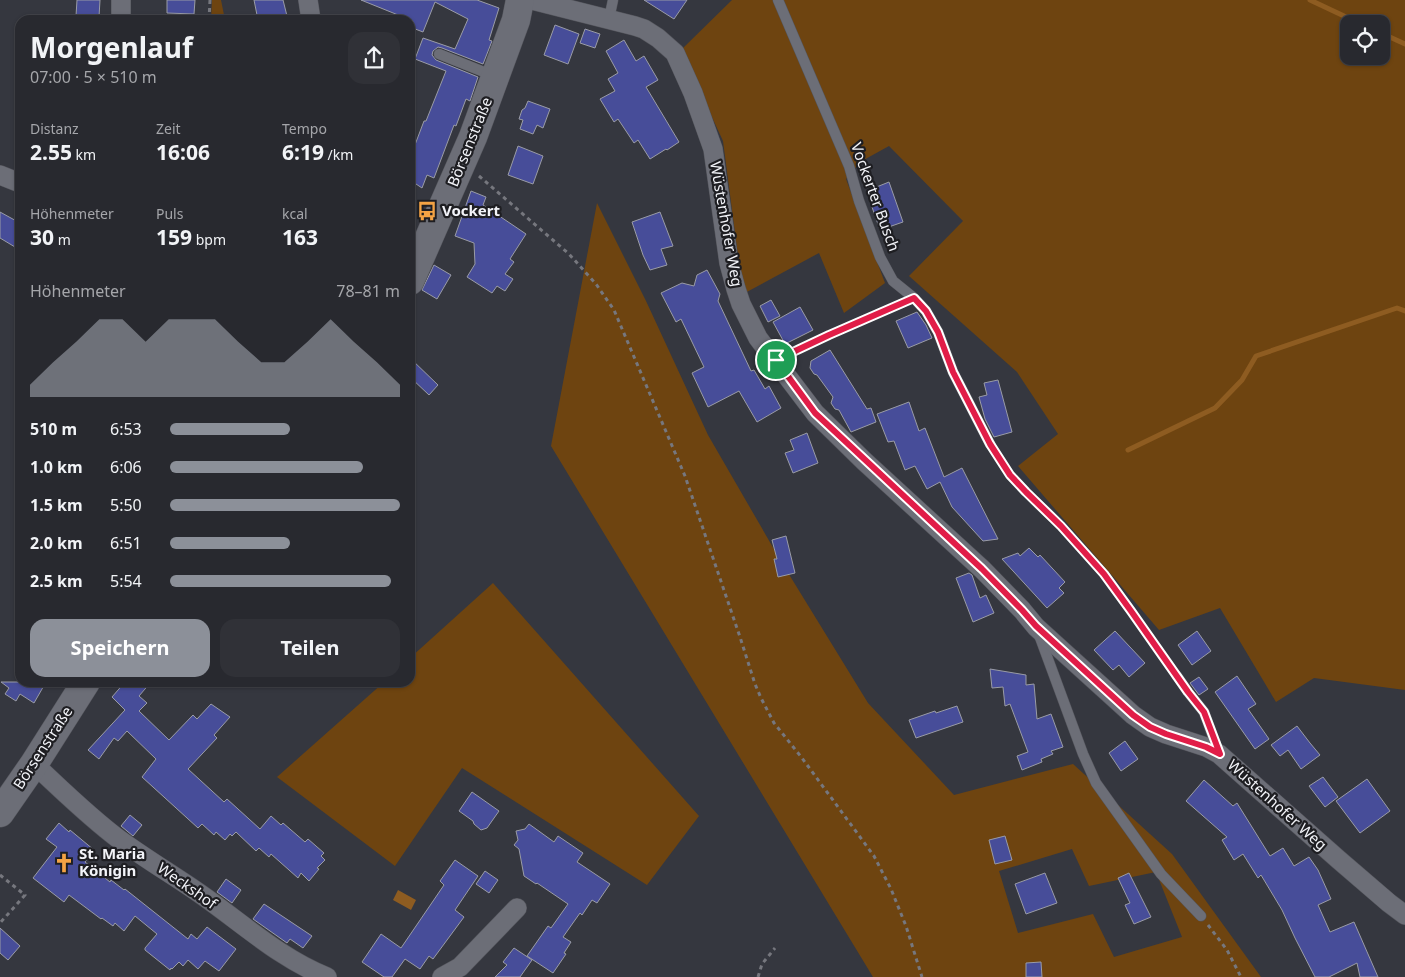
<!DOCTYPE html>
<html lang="de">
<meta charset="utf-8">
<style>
body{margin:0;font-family:"Noto Sans",sans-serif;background:#303137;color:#f1f3f6;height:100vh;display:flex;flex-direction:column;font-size:19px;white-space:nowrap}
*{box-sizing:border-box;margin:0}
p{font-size:16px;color:#a5a6aa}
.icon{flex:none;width:28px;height:28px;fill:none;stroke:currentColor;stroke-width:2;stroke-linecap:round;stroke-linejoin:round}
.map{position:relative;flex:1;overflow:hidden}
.drawer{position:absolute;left:15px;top:15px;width:400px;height:672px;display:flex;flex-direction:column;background:#28292f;border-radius:15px;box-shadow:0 1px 4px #0004,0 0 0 1px #44454b}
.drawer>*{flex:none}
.buttons{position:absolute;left:1340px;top:15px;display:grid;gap:10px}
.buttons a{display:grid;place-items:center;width:50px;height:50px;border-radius:10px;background:#28292f;box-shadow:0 1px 4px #0004,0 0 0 1px #44454b;font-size:25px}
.pin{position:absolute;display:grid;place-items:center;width:42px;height:42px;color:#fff;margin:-21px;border:2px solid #fff;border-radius:50%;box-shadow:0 1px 5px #0007}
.round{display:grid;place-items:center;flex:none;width:52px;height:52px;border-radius:15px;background:#303137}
.head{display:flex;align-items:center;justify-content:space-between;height:85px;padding:0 15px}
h1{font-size:28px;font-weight:700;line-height:38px}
.metrics{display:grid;grid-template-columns:repeat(3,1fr);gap:8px;height:85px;padding:5px 15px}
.metrics div{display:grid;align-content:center}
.metrics b{font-size:21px;font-weight:700}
.metrics small{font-size:14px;font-weight:400}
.metrics p{font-size:14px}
.chart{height:140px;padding:10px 15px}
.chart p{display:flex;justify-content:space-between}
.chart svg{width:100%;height:90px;margin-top:5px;fill:#8c9099;opacity:.7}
.action{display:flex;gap:10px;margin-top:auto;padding:10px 15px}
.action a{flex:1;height:58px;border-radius:15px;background:#8c9099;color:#fff;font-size:20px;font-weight:700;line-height:58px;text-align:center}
.action a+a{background:#303137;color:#f1f3f6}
ul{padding:0 15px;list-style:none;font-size:16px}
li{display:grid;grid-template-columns:80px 60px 1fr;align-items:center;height:38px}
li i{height:12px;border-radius:6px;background:#8c9099}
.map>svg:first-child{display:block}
.green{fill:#6e4410;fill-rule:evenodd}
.water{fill:#8e5c21}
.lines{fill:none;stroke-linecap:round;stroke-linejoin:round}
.stream{stroke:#8e5c21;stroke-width:5}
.building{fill:#474d99;stroke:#9a9ca6}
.lane-casing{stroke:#55565d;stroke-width:11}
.street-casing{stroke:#55565d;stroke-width:20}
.secondary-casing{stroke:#55565d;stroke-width:29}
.path{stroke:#76777e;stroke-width:3;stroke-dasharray:4 4;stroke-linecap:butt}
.lane{stroke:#6c6e77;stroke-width:10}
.street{stroke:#6c6e77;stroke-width:19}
.secondary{stroke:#6c6e77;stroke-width:28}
.route-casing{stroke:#fff;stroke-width:10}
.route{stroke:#e11d48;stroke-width:6}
.labels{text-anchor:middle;stroke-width:4.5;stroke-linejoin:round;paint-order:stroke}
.street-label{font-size:15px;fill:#f3f4f9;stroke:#1e1e22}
.poi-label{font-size:15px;font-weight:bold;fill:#f3f4f9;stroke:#1e1e22;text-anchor:start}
</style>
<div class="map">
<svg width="1405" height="977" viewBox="0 0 1405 977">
<rect width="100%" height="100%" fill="#35373f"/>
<g class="green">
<path d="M212,0H221L225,20H211Z"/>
<path d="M732,0H1405V690L1314,678L1276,702L1220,608L1159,630L1018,466L1058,434L1017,372L909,276L963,221L889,146L860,162L846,179L885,283L844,313L819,253L743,294L723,141L681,50ZM1349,24H1381V56H1349Z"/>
<path d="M597,203L646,301L708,435L782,563L868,703L954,795L1073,764L1172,854L1261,977H873L551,446ZM1072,849L1089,886L1156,872L1182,937L1114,957L1093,914L1018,933L999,871Z"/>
<path d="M493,583L699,816L647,885L462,768L395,866L277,777L383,683L410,682V658Z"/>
</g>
<path class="water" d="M398,890L416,900L411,910L393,900Z"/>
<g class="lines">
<g class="stream">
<path d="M1310,0L1361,24"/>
<path d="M1381,33L1405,44"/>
<path d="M1128,450L1215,408L1242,380L1256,356L1397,308L1405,311"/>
</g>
</g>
<g class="building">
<path d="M77,0H100L99,17L76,16Z"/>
<path d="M167,0H195L194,14L167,13Z"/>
<path d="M254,0H283L288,20H258Z"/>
<path d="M361,0H477L499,8L489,40L492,41L483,64L442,48L438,47L433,51L432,55L436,60L478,77L470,101L466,99L456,126L454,125L434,178L427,175L422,188L410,180V158L424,121H426L446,71L415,59L423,38L455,49L468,19L435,2L423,32L410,27L413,21Z"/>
<path d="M644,0H687L674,19Z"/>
<path d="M555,25L579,34L568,64L544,55Z"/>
<path d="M585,29L600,34L595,48L580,43Z"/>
<path d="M624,40L636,61L644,56L658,80L646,87L679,142L667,150L666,149L650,159L638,140L634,143L618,119L614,122L600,99L615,91L608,79L618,73L606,51Z"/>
<path d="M528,101L550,109L543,128L537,125L533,134L520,129L523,120L519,119L522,110L525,108Z"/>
<path d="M518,146L543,156L533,184L508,175Z"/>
<path d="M889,182L903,222L880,230L872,207L880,204L874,188Z"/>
<path d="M471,191L486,197L483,205L526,234L510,259L514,262L505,274L513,279L505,291L497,286L492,293L467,277L475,264L474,243L455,236Z"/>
<path d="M0,212L20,223V250L0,238Z"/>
<path d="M660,212L673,246L661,249L667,265L650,270L643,255L632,222Z"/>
<path d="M434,265L451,275L437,299L422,290Z"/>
<path d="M707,270L720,294L718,301L751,371L754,370L765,389L769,386L781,408L757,422L739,391L708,407L692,373L704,367L681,319L676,322L661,293L682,283L694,286L697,275Z"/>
<path d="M771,300L780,316L768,322L760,306Z"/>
<path d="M800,307L813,330L785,344L773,322Z"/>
<path d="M917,312L926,325L932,338L908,348L896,321Z"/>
<path d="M830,350L867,409L871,408L876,422L851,432L839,410L835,409L831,403L833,397L817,375L814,374L810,368L811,361Z"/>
<path d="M410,358L438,385L429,395L410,377Z"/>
<path d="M998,380L1012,432L994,437L985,419L979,397L987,395L984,383Z"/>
<path d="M909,402L919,431L925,428L944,477L962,468L998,539L983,541L952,507L940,482L927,489L915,466L905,470L894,441L888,442L877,414Z"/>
<path d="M807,433L818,463L793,473L785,453L794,450L790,440Z"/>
<path d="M786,536L795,573L778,577L774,559H777L772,540Z"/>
<path d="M1029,548L1038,557L1040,555L1065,582L1059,588L1064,593L1047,608L1002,559L1018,553L1020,556Z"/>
<path d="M969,573L972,575L980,598L986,595L994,613L973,622L956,578Z"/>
<path d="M1115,631L1145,663L1129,677L1119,665L1113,670L1094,650Z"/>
<path d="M1197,631L1211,651L1192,665L1178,645Z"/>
<path d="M990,669L1026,675V685L1034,684L1037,719L1051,714L1063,747L1051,751L1053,754L1041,759L1042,762L1022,770L1017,756L1028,752L1010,704L1005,706L1003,687L992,688Z"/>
<path d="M1237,676L1256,704L1248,709L1269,739L1255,749L1215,692Z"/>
<path d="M1199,677L1208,689L1199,695L1190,683Z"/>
<path d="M1,682H46L34,703L20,694L16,701L5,694L9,688Z"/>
<path d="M125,682H151L139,696L147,703L139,711L169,740L193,715L197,719L211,704L230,717L214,735L217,738L188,769L224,802L227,799L260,829L271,816L281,825L283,823L305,842L308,839L324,853L321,856L325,860L317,868L319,869L309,881L301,873L298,878L271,854L269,857L259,848L256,851L236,832L232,836L230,834L225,840L216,832L214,835L202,824L198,828L142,777L156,759L127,731L118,741L114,738L99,759L88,750L125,710L112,697Z"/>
<path d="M957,706L963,722L916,738L909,720L935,711L936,713Z"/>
<path d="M1297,726L1310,743L1320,755L1301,769L1288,750L1280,756L1271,745Z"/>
<path d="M1125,741L1138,759L1121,771L1109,753Z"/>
<path d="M1323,777L1338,797L1325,807L1309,786Z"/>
<path d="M1367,779L1390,811L1360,833L1336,801Z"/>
<path d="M1204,780L1233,806L1237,803L1270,856L1283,848L1294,866L1309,857L1318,870L1331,899L1318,905L1330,932L1354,922L1378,977H1360L1357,963L1329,977H1315L1295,938L1282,910L1261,875L1258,878L1243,854L1234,860L1222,840L1227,837L1186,801Z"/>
<path d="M472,792L499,811L487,828L481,830L474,824L473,821L459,811Z"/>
<path d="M130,815L142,825L133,836L121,826Z"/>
<path d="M59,823L69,832L70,830L94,850L85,862L110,882L111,880L124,890L125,889L188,939L191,934L197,939L207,927L236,949L219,971L205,961L198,969L188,960L183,966L179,962L172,969L171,968L170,970L145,950V948L157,934L135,916L124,931L115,923L113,926L102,918L101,919L69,895L64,902L33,878L57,847L46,839Z"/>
<path d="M529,824L554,842L558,836L583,853L577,862L610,884L597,903L592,900L582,915L580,913L563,937L571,942L564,953L566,954L553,973L527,956L548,926L551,928L568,904L537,883L536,884L524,876L519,849L514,845L518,840L516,831L525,829Z"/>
<path d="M1005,836L1012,860L995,864L989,840Z"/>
<path d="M455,860L478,876L455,910L464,917L433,959L429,956L420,969L405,959L392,977H384L362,962L381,934L401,948L444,885L440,881Z"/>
<path d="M485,871L498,880L489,893L476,884Z"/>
<path d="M1045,873L1057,903L1026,914L1015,884Z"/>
<path d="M1129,873L1151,917L1134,924L1125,905L1130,903L1118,878Z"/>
<path d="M226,879L241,890L232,903L217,892Z"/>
<path d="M264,904L312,936L303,948L290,939L287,943L253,919Z"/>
<path d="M0,928L20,946L8,960L0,953Z"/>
<path d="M514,948L532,960L520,977H495L507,965L503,962Z"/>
<path d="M1041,962L1042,977H1026V963Z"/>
</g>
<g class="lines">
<defs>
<g id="lane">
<path d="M778,0L849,166L859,201L880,257L893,281L914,298L926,311L938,332L953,372L990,444"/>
<path d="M609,19L613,0"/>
<path d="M439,54L494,76"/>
<path d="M1038,632L1083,754L1096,783L1161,874L1201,916"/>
<path d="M1177,676L1188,692L1204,712L1219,753"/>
</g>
<g id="street">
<path d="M121,0V20"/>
<path d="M308,0L311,20"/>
<path d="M532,0L635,26L644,29L658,38L675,53L693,93L713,149L729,263L736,289L741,304L758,338L815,413L864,461L982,569L1022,610L1036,627L1133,715L1150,727L1166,734L1206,747L1219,754L1339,860L1389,903L1405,915"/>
<path d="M0,175L20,183"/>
<path d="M34,764C62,790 89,817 120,840C146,859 173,875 199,893C241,922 279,958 327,977"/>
<path d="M442,977L460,967L517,908"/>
</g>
<g id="secondary">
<path d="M410,281L473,137L516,20L520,0"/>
<path d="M0,813L34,764L86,682"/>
</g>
</defs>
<use href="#lane" class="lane-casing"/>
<use href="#street" class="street-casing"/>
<use href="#secondary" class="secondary-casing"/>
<g class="path">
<path d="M209,20L210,0"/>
<path d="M479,176L569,254L596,284L614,310L685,476L740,637L755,684L761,698L774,723L802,758L874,856L891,889L906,926L922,977"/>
<path d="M790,354L829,335L901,304"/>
<path d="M997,455L1010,475L1025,492L1061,526L1104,574L1170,666"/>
<path d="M0,875L25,895L0,923"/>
<path d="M1208,925L1227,950L1241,977"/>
<path d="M758,977L762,964L775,948"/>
</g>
<use href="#lane" class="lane"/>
<use href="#street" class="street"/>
<use href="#secondary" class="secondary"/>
</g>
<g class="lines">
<defs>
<path id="route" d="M914,298L926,311L938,332L953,372L990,444L1010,475L1026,492L1061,526L1104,574L1131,611L1188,692L1204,712L1220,754L1206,747L1166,734L1150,727L1133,715L1036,626L1022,610L982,569L815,413L776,360L829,335Z"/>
</defs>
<use href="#route" class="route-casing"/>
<use href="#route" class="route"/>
</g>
<defs>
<symbol id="bus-bare" viewBox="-9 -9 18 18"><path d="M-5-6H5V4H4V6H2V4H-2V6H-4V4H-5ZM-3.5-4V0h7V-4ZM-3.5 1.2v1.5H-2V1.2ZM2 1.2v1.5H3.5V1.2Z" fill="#f4a344" stroke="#1e1e22" stroke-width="2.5" paint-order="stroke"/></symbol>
<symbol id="church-bare" viewBox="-9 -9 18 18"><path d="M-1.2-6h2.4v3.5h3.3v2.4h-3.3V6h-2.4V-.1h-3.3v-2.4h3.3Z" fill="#f4a344" stroke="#1e1e22" stroke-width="2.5" paint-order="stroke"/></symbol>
</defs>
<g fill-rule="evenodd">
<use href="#bus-bare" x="413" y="197" width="28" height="28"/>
<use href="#church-bare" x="50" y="849" width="28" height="28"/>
</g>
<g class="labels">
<g class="street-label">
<text transform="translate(470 142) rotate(-68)" y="5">Börsenstraße</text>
<text transform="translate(875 197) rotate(70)" y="5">Vockerter Busch</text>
<text transform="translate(726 224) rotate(80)" y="5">Wüstenhofer Weg</text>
<text transform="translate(43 748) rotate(-57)" y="5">Börsenstraße</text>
<text transform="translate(1277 805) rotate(42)" y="5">Wüstenhofer Weg</text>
<text transform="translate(187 886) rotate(35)" y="5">Weckshof</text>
</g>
<g class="poi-label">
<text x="442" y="216">Vockert</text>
<text x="79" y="859">St. Maria<tspan x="79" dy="17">Königin</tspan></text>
</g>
</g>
</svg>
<div class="buttons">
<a><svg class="icon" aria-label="locate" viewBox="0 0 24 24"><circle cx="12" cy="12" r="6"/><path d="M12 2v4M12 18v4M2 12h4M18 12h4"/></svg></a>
</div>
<div class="pin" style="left:776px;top:360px;background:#1e9e55"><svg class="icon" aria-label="arrive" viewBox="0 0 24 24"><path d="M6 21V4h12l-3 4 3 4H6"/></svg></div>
<section class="drawer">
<div class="head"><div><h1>Morgenlauf</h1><p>07:00 · 5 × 510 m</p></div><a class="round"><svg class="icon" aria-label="share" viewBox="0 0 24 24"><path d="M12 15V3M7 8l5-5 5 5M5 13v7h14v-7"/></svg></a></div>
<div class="metrics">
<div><p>Distanz</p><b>2.55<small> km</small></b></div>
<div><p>Zeit</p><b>16:06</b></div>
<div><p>Tempo</p><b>6:19<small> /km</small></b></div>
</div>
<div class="metrics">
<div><p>Höhenmeter</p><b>30<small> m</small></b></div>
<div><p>Puls</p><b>159<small> bpm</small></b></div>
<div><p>kcal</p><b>163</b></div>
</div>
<div class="chart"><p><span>Höhenmeter</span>78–81 m</p>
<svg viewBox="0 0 160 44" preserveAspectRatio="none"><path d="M0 44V38L10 27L20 17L30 6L40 6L50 17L60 6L70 6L80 6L90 17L100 27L110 27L120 17L130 6L140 17L150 27L160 38V44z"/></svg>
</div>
<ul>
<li><b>510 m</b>6:53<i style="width:52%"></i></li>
<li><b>1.0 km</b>6:06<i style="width:84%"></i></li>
<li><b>1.5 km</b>5:50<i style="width:100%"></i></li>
<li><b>2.0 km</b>6:51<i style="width:52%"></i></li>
<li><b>2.5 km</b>5:54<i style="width:96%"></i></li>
</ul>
<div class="action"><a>Speichern</a><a>Teilen</a></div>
</section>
</div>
